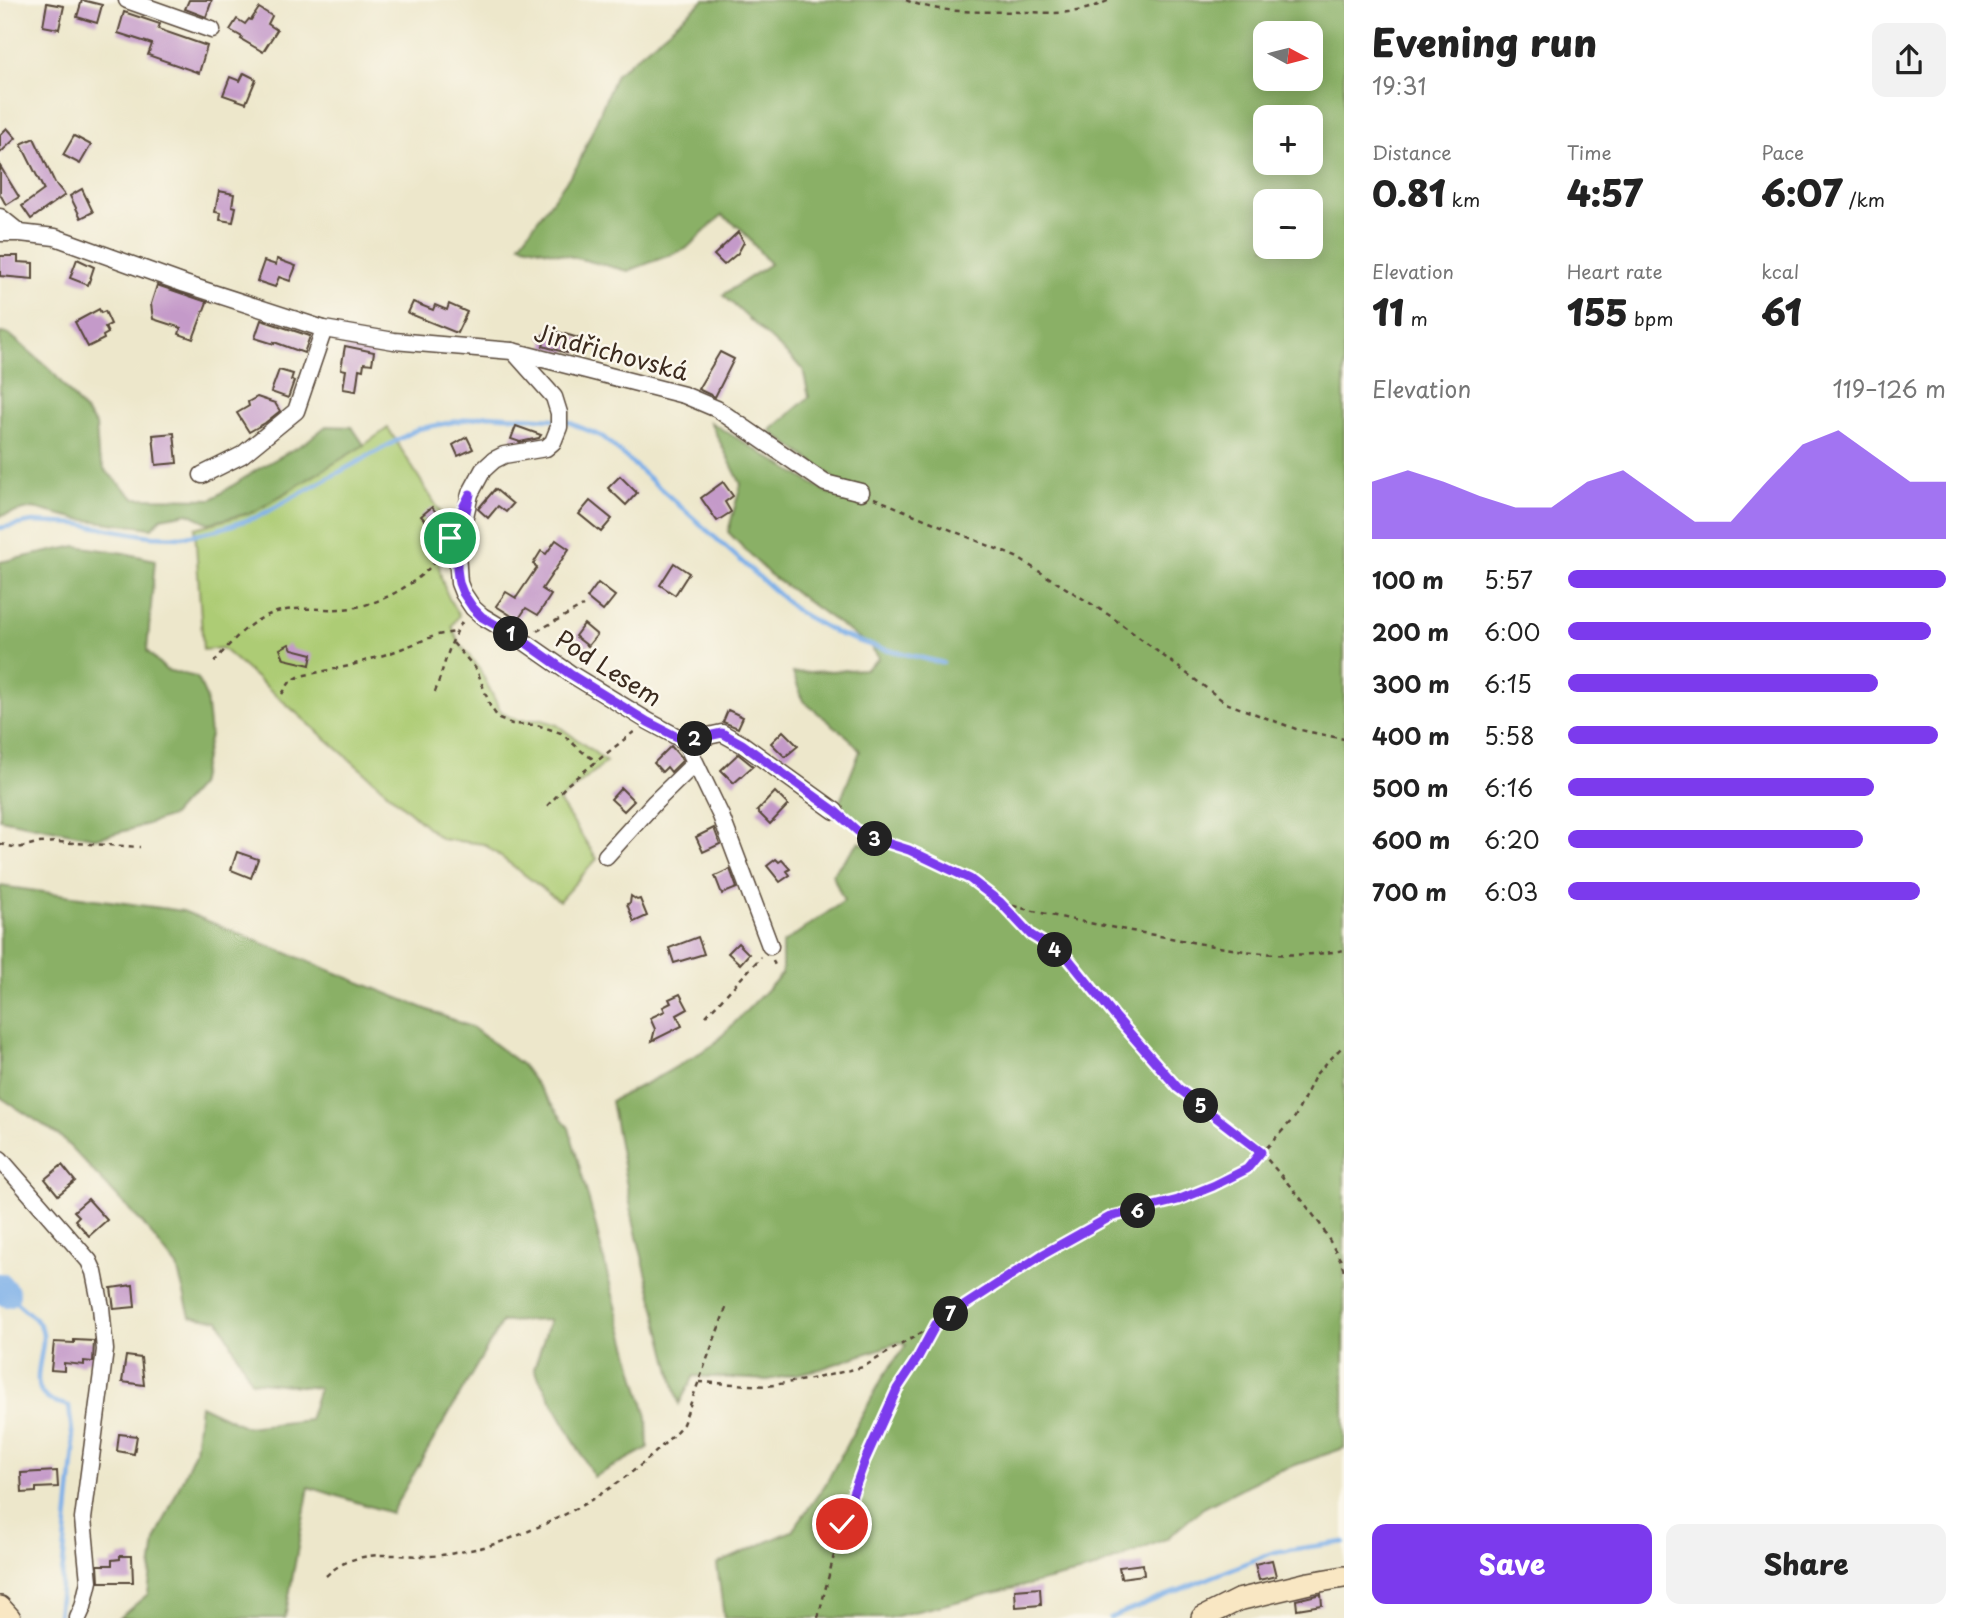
<!DOCTYPE html>
<meta charset="utf-8">
<style>
body{margin:0;font-family:"Playpen Sans",sans-serif;background:#f2f2f2;color:#222;height:100vh;display:flex;flex-direction:column;font-size:26px;white-space:nowrap}
*{box-sizing:border-box;margin:0}
p{font-size:23px;color:#767676}
.icon{flex:none;width:38px;height:38px;fill:none;stroke:currentColor;stroke-width:2;stroke-linecap:round;stroke-linejoin:round}
.map{position:relative;flex:1;overflow:hidden}
.sheet{display:flex;flex-direction:column;background:#fff;width:630px}
.sheet>*{flex:none}
.needle{width:46px;rotate:97deg}
.controls{position:absolute;left:1253px;top:21px;display:grid;gap:14px}
.controls a{display:grid;place-items:center;width:70px;height:70px;border-radius:14px;background:#fff;box-shadow:0 4px 18px #0003;font-size:35px}
.pin{position:absolute;display:grid;place-items:center;width:60px;height:60px;color:#fff;margin:-30px;border:4px solid #fff;border-radius:50%;box-shadow:0 2px 7px #0007}
.km{position:absolute;width:35px;height:35px;margin:-18px;border-radius:50%;background:#222;color:#fff;font-size:19px;line-height:35px;text-align:center}
.round{display:grid;place-items:center;flex:none;width:74px;height:74px;border-radius:14px;background:#f2f2f2}
.head{display:flex;align-items:center;justify-content:space-between;height:119px;padding:0 28px}
h1{font-size:38px;font-weight:800;line-height:52px}
.metrics{display:grid;grid-template-columns:repeat(3,1fr);gap:10px;height:119px;padding:7px 28px}
.metrics div{display:grid;align-content:center}
.metrics b{font-size:35px;font-weight:800}
.metrics small{font-size:19px;font-weight:400}
.metrics p{font-size:19px}
.chart{height:196px;padding:14px 28px}
.chart p{display:flex;justify-content:space-between}
.chart svg{width:100%;height:126px;margin-top:7px;fill:#7c3aed;opacity:.7}
.action{display:flex;gap:14px;margin-top:auto;padding:14px 28px}
.action a{flex:1;height:80px;border-radius:14px;background:#7c3aed;color:#fff;font-size:28px;font-weight:800;line-height:80px;text-align:center}
.action a+a{background:#f2f2f2;color:#222}
ul{padding:0 28px;list-style:none;font-size:23px}
li{display:grid;grid-template-columns:112px 84px 1fr;align-items:center;height:52px}
li i{height:18px;border-radius:9px;background:#7c3aed}
main{display:flex;flex:1;min-height:0}
.map>svg:first-child{display:block}
.green{fill:#adcc74;stroke:#747b49;stroke-width:2}
.forest{fill:#8ab066;stroke:#626d42;stroke-width:2;fill-rule:evenodd}
.lines{fill:none;stroke-linecap:round;stroke-linejoin:round}
.stream{stroke:#7bafe8;stroke-width:4.5}
.river{stroke:#7bafe8;stroke-width:26}
.building{fill:#c49ac9}
.street-casing{stroke:#564638;stroke-width:19}
.secondary-casing{stroke:#564638;stroke-width:24}
.path{stroke:#564638;stroke-width:2.5;stroke-dasharray:5 5;stroke-linecap:butt}
.street{stroke:#fff;stroke-width:16}
.secondary{stroke:#f9e7c3;stroke-width:21}
.route-casing{stroke:#fff;stroke-width:14}
.route{stroke:#7c3aed;stroke-width:9}
.labels{text-anchor:middle;stroke-width:5;stroke-linejoin:round;paint-order:stroke}
.street-label{font-size:24px;fill:#3b2a1e;stroke:#fbf7ec}
</style>
<main>
<div class="map">
<svg width="1344" height="1618" viewBox="0 0 1344 1618">
<rect width="100%" height="100%" fill="#fbf7ec"/>
<filter id="ink" filterUnits="userSpaceOnUse"><feTurbulence type="fractalNoise" baseFrequency=".0143" numOctaves="2"/><feDisplacementMap in="SourceGraphic" scale="14" xChannelSelector="R" yChannelSelector="G"/><feConvolveMatrix kernelMatrix="1 2 1 2 8 2 1 2 1" color-interpolation-filters="sRGB"/></filter>
<filter id="wash" filterUnits="userSpaceOnUse"><feTurbulence type="fractalNoise" baseFrequency=".00686" numOctaves="4" result="noise"/><feDisplacementMap in="SourceGraphic" scale="28" xChannelSelector="R" yChannelSelector="G"/><feGaussianBlur stdDeviation="1.57" result="paint"/><feColorMatrix in="noise" values="0 0 0 0 0 0 0 0 0 0 0 0 0 0 0 0 0 1.4 0 .05"/><feComposite in="paint" operator="in"/></filter>
<g filter="url(#wash)">
<rect width="100%" height="100%" fill="#ede7cb"/>
<path class="green" d="M388,428L449,526C446,533 442,540 440,547C435,569 446,597 459,615L452,626L459,643L479,668L500,710L507,716L518,720H542L557,725L594,752L606,762L559,801L597,859L559,901L484,844L441,839L222,648L203,650L195,528L254,512L364,445Z"/>
<g class="forest">
<path d="M704,0H1344V1448L1267,1475L1203,1508L1166,1539L1091,1570L888,1618H724L717,1564L792,1531L825,1485L884,1375L906,1345L900,1342L820,1369L768,1380L694,1376L679,1404L634,1224L611,1101L662,1075L713,1045L782,974V944L844,901L832,874L859,842L878,851L884,844L839,804L860,751L848,737L803,701L793,673L866,669L879,658L871,647L769,574L728,532L741,484L710,422L830,494L832,476L770,431L809,397L803,369L723,295L770,264L741,229L722,215L686,249L628,271L520,244L578,165L616,74ZM1265,33H1311V79H1265ZM1265,117H1311V163H1265ZM1265,201H1311V247H1265Z"/>
<path d="M0,333L9,334L51,370L96,425L98,455L105,470L134,498L212,499L258,469L306,442L326,426L352,427L364,445L254,512L209,523L188,513L161,518L152,528L78,519L33,508L0,516Z"/>
<path d="M76,546L124,553L155,560L147,651L166,670L197,677L206,697L210,735L199,785L172,816L132,829L97,838L0,819V562Z"/>
<path d="M0,886L183,911L473,1028L522,1065L569,1128L593,1215L608,1277L647,1417L648,1448L594,1477L534,1369L550,1320L502,1322L391,1513L309,1487L285,1618H119L148,1594L155,1541L195,1451L200,1405L246,1427L309,1420L319,1388L251,1381L219,1320L190,1316L177,1267L143,1224L60,1136L0,1097Z"/>
</g>
<g class="lines">
<g class="stream">
<path d="M566,421L603,437L798,612L838,634L876,647L943,663"/>
<path d="M0,528L33,522L78,524L150,536L182,537L216,530L257,517L418,429L488,415L553,419"/>
<path d="M7,1294C15,1302 35,1317 40,1325C52,1344 24,1384 48,1399C53,1402 63,1404 69,1406L74,1450L58,1618"/>
<path d="M1110,1618L1274,1552L1344,1542"/>
</g>
<path class="river" d="M0,1286L7,1294"/>
</g>
<g id="blocks">
<g class="building">
<path d="M82,0L102,5L97,23L77,17Z"/>
<path d="M189,0H212L206,17L185,9Z"/>
<path d="M47,3L64,6L59,29L43,26Z"/>
<path d="M259,8L272,16L268,24L277,30L263,52L241,39L242,37L230,30L237,19L245,24L249,19L251,20Z"/>
<path d="M124,12L160,24L158,29L207,46L199,73L148,55L152,44L118,33Z"/>
<path d="M244,73L256,79L246,103L223,95L230,77L240,81Z"/>
<path d="M7,128L16,138L0,153V135Z"/>
<path d="M74,136L91,145L80,164L63,155Z"/>
<path d="M34,138L55,183L65,195L31,219L22,206L44,190L21,144Z"/>
<path d="M0,166L19,197L6,205L0,194Z"/>
<path d="M82,189L93,212L81,218L70,196Z"/>
<path d="M219,191L234,194L232,206L236,207L233,222L220,220L221,213L215,212Z"/>
<path d="M738,232L744,242L738,253L724,265L714,255Z"/>
<path d="M0,256H18V262L33,263V279L0,276Z"/>
<path d="M77,259L94,267L88,285L70,278Z"/>
<path d="M277,259L296,266L290,281L279,277L275,287L257,281L264,261L276,265Z"/>
<path d="M157,285L207,302L193,339L179,334L181,328L153,319L151,304Z"/>
<path d="M413,302L433,310L435,305L447,310L449,304L467,312L457,333L408,313Z"/>
<path d="M99,309L101,313L105,311L111,324L105,327L108,333L103,336L104,339L88,347L75,322Z"/>
<path d="M261,320L310,336L304,353L274,342V344L255,338Z"/>
<path d="M548,329L582,339L579,352L568,349L567,353L543,346L545,341L539,336L547,334Z"/>
<path d="M345,346L374,352L372,364L364,363L363,370L359,369L356,391L343,389L346,370L341,369Z"/>
<path d="M720,352L734,359L715,397L698,389Z"/>
<path d="M279,370L293,374L291,380L294,381L288,398L271,392Z"/>
<path d="M257,397L275,403L280,411L265,423L249,432L237,413L249,406L248,402Z"/>
<path d="M516,426L541,435L539,438L520,442L511,439Z"/>
<path d="M174,433L177,463L156,465L153,435Z"/>
<path d="M467,437L473,449L458,456L453,445Z"/>
<path d="M620,476L637,493L626,505L608,488Z"/>
<path d="M723,482L733,496L725,502L731,512L717,521L701,498Z"/>
<path d="M495,489L513,504L506,512L498,506L488,518L478,509Z"/>
<path d="M590,501L612,519L601,532L579,514Z"/>
<path d="M432,507L440,518L430,526L421,516Z"/>
<path d="M556,540L569,549L542,589L551,595L538,615L526,608L518,620L496,606L506,592L516,598L537,567L533,564L541,551L546,554Z"/>
<path d="M674,563L689,573L675,595L660,585Z"/>
<path d="M598,583L615,596L603,611L587,598Z"/>
<path d="M584,624L597,635L588,646L575,636Z"/>
<path d="M289,644L292,649L312,654L310,665L284,659L280,649Z"/>
<path d="M728,710L743,717L738,728L723,722Z"/>
<path d="M783,731L798,746L785,757L771,743Z"/>
<path d="M671,746L683,760L671,772L667,767L662,772L654,763Z"/>
<path d="M738,754L753,766L734,783L721,770Z"/>
<path d="M621,788L634,801L624,811L611,799Z"/>
<path d="M775,792L788,805L770,824L757,811Z"/>
<path d="M714,828L720,844L703,852L696,837Z"/>
<path d="M237,852L258,859L251,878L231,870Z"/>
<path d="M776,859L779,862L782,860L790,869L787,871L790,875L780,882L767,866Z"/>
<path d="M730,869L737,888L722,894L715,876Z"/>
<path d="M631,896L637,900L640,899L647,916L634,922L627,904L630,903Z"/>
<path d="M698,937L704,954L674,963L669,948Z"/>
<path d="M738,943L749,954L740,964L728,953Z"/>
<path d="M680,994L688,1009L677,1015L682,1026L652,1041L655,1029L650,1018L665,1011L663,1007L671,1003L669,999Z"/>
<path d="M62,1165L75,1181L58,1195L45,1179Z"/>
<path d="M88,1199L107,1220L89,1236L75,1220L79,1216L74,1211Z"/>
<path d="M133,1285L135,1307L114,1309L111,1288Z"/>
<path d="M74,1340L94,1341L93,1362L84,1361V1365L64,1363V1371L51,1370L54,1342L74,1343Z"/>
<path d="M126,1356L141,1358L144,1385L122,1382Z"/>
<path d="M119,1434L137,1436L134,1454L117,1451Z"/>
<path d="M57,1471L58,1487L36,1488V1492L22,1493L21,1473Z"/>
<path d="M120,1556H132L133,1582H99L98,1565H112V1560L120,1559Z"/>
<path d="M1272,1560L1276,1576L1259,1580L1255,1564Z"/>
<path d="M1143,1564L1144,1575L1121,1578L1119,1567Z"/>
<path d="M1040,1588L1041,1605L1016,1607L1015,1590Z"/>
<path d="M1321,1594L1322,1605L1297,1609L1296,1600Z"/>
</g>
</g>
</g>
<g filter="url(#ink)">
<use href="#blocks" fill-opacity="0" stroke="#564638" stroke-width="2"/>
<g class="lines">
<defs>
<g id="street">
<path d="M127,0L212,30"/>
<path d="M0,217L20,233"/>
<path d="M0,233H20L55,237L185,284L324,329L394,341L512,351L684,395L717,409L825,483L861,492"/>
<path d="M513,351L554,397L559,413V427L553,442L546,448L504,455L494,460L483,470L470,494L457,552L459,583L463,593L473,608L482,616L522,640L571,674L648,721L685,741L721,816L770,946"/>
<path d="M202,475L242,455L296,411L324,329"/>
<path d="M685,741L722,733L742,744L835,811"/>
<path d="M606,856L655,802L694,764"/>
<path d="M0,1159L89,1261L94,1272L101,1307L105,1350L83,1519L89,1581L83,1607L78,1618"/>
</g>
<g id="secondary">
<path d="M0,1607L10,1618"/>
<path d="M1202,1618L1238,1600L1309,1583L1344,1577"/>
</g>
</defs>
<use href="#street" class="street-casing"/>
<use href="#secondary" class="secondary-casing"/>
<g class="path">
<path d="M906,0C942,15 986,11 1024,12C1039,12 1054,14 1068,12C1083,11 1096,6 1110,0"/>
<path d="M874,498L1016,557L1109,615L1226,703L1296,729L1344,739"/>
<path d="M537,631L583,606"/>
<path d="M453,643L477,670L490,706L499,719L512,724L537,725L561,733L585,754L597,761"/>
<path d="M214,662C228,646 246,624 266,616C289,605 316,610 340,609C376,608 421,583 441,554"/>
<path d="M435,692C443,670 450,640 463,621"/>
<path d="M282,694L290,682L300,676L349,666L393,652L437,635L455,632"/>
<path d="M547,806L568,784L635,731"/>
<path d="M846,821L862,835L910,850L970,879L1000,902L1031,935L1067,957L1113,1014L1178,1088L1261,1152L1302,1200L1320,1224L1340,1259L1344,1271"/>
<path d="M0,844L18,848L37,843L57,842L140,847"/>
<path d="M1003,903C1056,918 1110,927 1165,937C1225,948 1283,962 1344,950"/>
<path d="M773,960L776,969"/>
<path d="M706,1016L761,957"/>
<path d="M699,1382L767,1386L817,1378L863,1367L936,1324L1042,1255L1110,1217L1178,1201L1247,1169L1295,1117L1316,1074L1344,1045"/>
<path d="M326,1576C355,1548 390,1556 427,1556C444,1556 464,1551 480,1548C497,1544 515,1537 531,1530C589,1506 642,1471 683,1424L726,1308"/>
<path d="M818,1618L842,1524L865,1460L897,1389L935,1327"/>
</g>
<use href="#street" class="street"/>
<use href="#secondary" class="secondary"/>
</g>
</g>
<g class="lines" filter="url(#ink)">
<defs>
<path id="route" d="M450,538L455,523L470,494L457,552V569L459,583L463,593L473,608L482,617L522,640L570,674L648,722L685,741L722,733L742,744L835,811L862,835L909,850L970,879L1000,902L1031,935L1067,957L1113,1014L1178,1088L1261,1152L1247,1169L1213,1186L1178,1200L1110,1217L1042,1255L936,1324L917,1359L897,1389L865,1460L842,1524"/>
</defs>
<use href="#route" class="route-casing"/>
<use href="#route" class="route"/>
</g>
<g class="labels">
<g class="street-label">
<text transform="translate(611 353) rotate(15)" y="8">Jindřichovská</text>
<text transform="translate(608 669) rotate(32)" y="8">Pod Lesem</text>
</g>
</g>
</svg>
<div class="controls">
<a><svg class="needle" viewBox="-14 -14 28 28"><path d="M0-13l5 13h-10z" fill="#e53935"/><path d="M0 13l5-13h-10z" fill="#767676"/></svg></a>
<a>+</a>
<a>−</a>
</div>
<div class="pin" style="left:450px;top:538px;background:#1e9e55"><svg class="icon" aria-label="arrive" viewBox="0 0 24 24"><path d="M6 21V4h12l-3 4 3 4H6"/></svg></div>
<div class="pin" style="left:842px;top:1524px;background:#d93025"><svg class="icon" aria-label="check" viewBox="0 0 24 24"><path d="M5 12l5 5 9-10"/></svg></div>
<b class="km" style="left:511px;top:634px">1</b>
<b class="km" style="left:695px;top:739px">2</b>
<b class="km" style="left:875px;top:839px">3</b>
<b class="km" style="left:1055px;top:950px">4</b>
<b class="km" style="left:1201px;top:1106px">5</b>
<b class="km" style="left:1138px;top:1211px">6</b>
<b class="km" style="left:951px;top:1314px">7</b>
</div>
<section class="sheet">
<div class="head"><div><h1>Evening run</h1><p>19:31</p></div><a class="round"><svg class="icon" aria-label="share" viewBox="0 0 24 24"><path d="M12 15V3M7 8l5-5 5 5M5 13v7h14v-7"/></svg></a></div>
<div class="metrics">
<div><p>Distance</p><b>0.81<small> km</small></b></div>
<div><p>Time</p><b>4:57</b></div>
<div><p>Pace</p><b>6:07<small> /km</small></b></div>
</div>
<div class="metrics">
<div><p>Elevation</p><b>11<small> m</small></b></div>
<div><p>Heart rate</p><b>155<small> bpm</small></b></div>
<div><p>kcal</p><b>61</b></div>
</div>
<div class="chart"><p><span>Elevation</span>119–126 m</p>
<svg viewBox="0 0 160 44" preserveAspectRatio="none"><path d="M0 44V24L10 20L20 24L30 29L40 33L50 33L60 24L70 20L80 29L90 38L100 38L110 24L120 11L130 6L140 15L150 24L160 24V44z"/></svg>
</div>
<ul>
<li><b>100 m</b>5:57<i style="width:100%"></i></li>
<li><b>200 m</b>6:00<i style="width:96%"></i></li>
<li><b>300 m</b>6:15<i style="width:82%"></i></li>
<li><b>400 m</b>5:58<i style="width:98%"></i></li>
<li><b>500 m</b>6:16<i style="width:81%"></i></li>
<li><b>600 m</b>6:20<i style="width:78%"></i></li>
<li><b>700 m</b>6:03<i style="width:93%"></i></li>
</ul>
<div class="action"><a>Save</a><a>Share</a></div>
</section>
</main>
